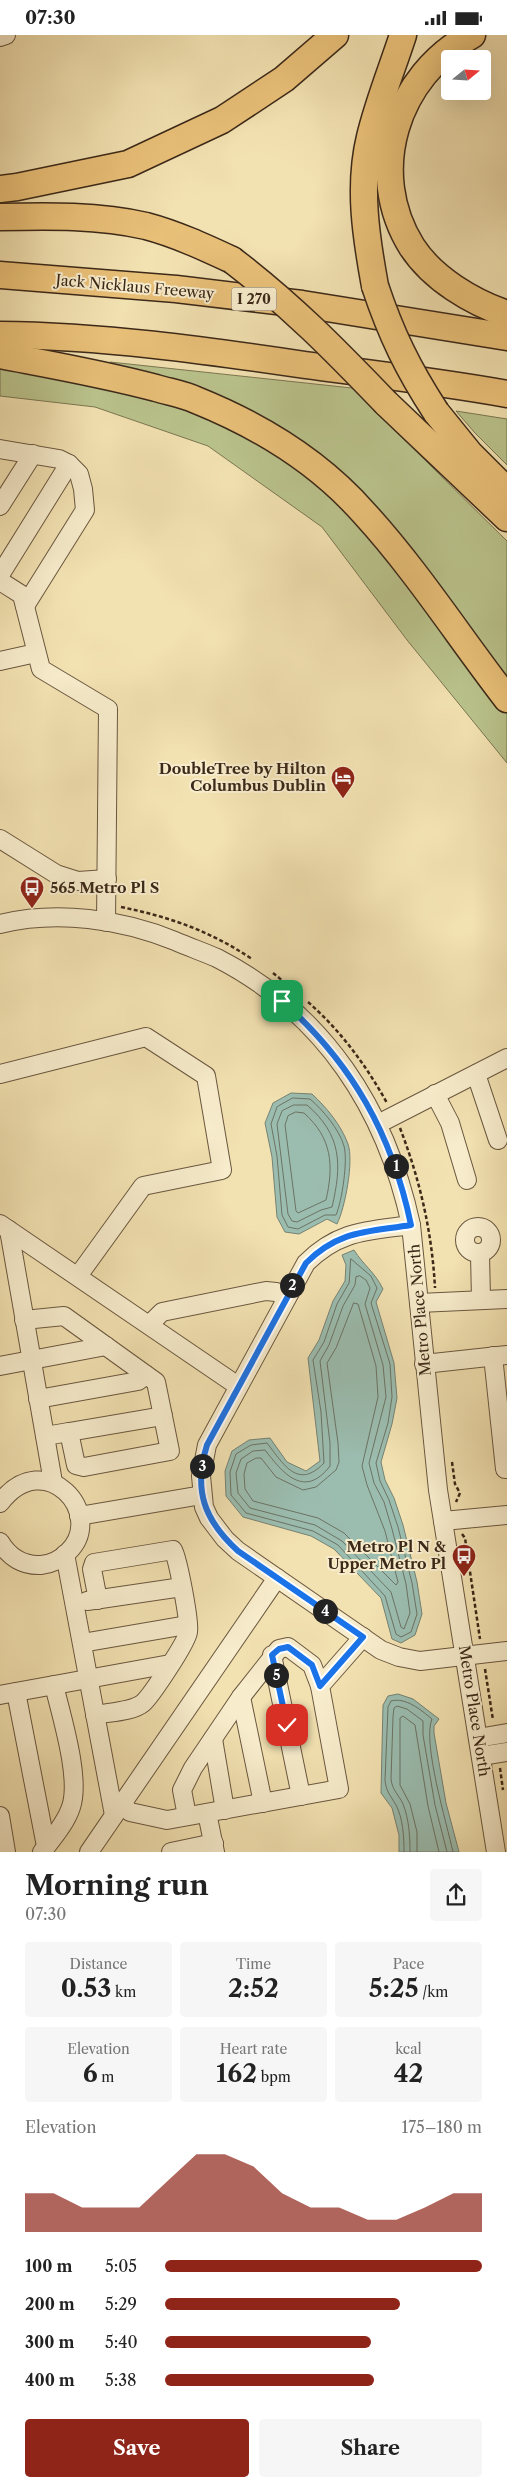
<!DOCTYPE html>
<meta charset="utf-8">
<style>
body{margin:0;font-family:"Libre Caslon Text",serif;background:#f6f6f6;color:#222;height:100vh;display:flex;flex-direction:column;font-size:19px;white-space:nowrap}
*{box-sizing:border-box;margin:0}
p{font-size:16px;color:#767676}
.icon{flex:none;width:28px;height:28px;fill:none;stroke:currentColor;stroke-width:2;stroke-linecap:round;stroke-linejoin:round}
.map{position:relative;height:1817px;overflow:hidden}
.panel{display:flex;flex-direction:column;background:#fff;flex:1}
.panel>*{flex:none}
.needle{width:32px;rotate:72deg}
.tools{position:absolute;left:441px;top:15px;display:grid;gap:10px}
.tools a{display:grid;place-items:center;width:50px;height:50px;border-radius:5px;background:#fff;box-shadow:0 5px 20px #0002;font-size:25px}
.pin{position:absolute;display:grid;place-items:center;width:42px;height:42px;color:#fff;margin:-21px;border-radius:10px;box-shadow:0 2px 8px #0006}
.km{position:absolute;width:25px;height:25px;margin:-12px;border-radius:50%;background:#222;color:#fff;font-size:14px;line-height:25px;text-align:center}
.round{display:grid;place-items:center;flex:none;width:52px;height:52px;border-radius:5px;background:#f6f6f6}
.headline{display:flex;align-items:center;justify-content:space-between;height:85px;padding:0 25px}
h1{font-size:28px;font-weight:800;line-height:38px}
.stats{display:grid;grid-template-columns:repeat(3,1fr);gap:8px;height:85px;padding:5px 25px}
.stats div{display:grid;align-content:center;border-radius:5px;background:#f6f6f6;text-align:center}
.stats b{font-size:25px;font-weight:800}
.stats small{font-size:14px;font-weight:400}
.stats p{font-size:14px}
.chart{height:140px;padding:10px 25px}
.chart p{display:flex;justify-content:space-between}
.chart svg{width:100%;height:90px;margin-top:5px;fill:#8f2418;opacity:.7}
.cta{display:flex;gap:10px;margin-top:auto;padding:10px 25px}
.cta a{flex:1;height:58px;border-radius:5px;background:#8f2418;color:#fff;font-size:20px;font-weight:800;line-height:58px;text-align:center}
.cta a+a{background:#f6f6f6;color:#222}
ul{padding:0 25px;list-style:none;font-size:16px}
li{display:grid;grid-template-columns:80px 60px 1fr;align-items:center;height:38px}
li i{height:12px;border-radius:6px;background:#8f2418}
.status{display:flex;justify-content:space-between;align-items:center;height:35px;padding:0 25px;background:#fff;direction:ltr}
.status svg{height:14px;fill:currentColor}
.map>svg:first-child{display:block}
.green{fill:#bac38c;stroke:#7b7652}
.water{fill:#9bbdb0;stroke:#758274}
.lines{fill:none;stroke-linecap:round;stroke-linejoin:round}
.shore{stroke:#6c7364;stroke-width:1}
.minor-casing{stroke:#6a573f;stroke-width:20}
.highway-casing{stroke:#3c2919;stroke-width:29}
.path{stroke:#3c2919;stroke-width:2.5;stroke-dasharray:4 2.5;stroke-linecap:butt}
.minor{stroke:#f7eccc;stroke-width:18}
.highway{stroke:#e9c078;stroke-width:26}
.highway-bridge-casing{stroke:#3c2919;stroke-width:29;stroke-linecap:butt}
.highway-bridge{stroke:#e9c078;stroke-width:26}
.route-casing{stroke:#fff;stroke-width:10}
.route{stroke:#1a73e8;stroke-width:6}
.labels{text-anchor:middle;stroke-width:4;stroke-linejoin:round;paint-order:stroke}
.shield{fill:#f7eccc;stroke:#74644f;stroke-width:1}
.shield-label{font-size:14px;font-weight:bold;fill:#3c2919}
.street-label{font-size:15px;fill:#3c2919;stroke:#f7eccc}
.poi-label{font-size:15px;font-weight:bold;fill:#3c2919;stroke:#f7eccc;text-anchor:end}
</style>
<div class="status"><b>07:30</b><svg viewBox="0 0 49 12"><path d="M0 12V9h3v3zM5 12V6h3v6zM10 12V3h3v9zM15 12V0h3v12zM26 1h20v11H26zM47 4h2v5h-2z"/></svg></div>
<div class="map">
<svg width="507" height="1817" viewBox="0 0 507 1817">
<rect width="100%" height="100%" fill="#f2e1b1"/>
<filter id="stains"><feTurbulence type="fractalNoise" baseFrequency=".004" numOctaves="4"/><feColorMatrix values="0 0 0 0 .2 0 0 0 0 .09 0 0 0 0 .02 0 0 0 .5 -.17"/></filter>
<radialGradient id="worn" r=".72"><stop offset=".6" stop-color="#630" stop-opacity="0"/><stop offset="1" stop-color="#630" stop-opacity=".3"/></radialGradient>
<g class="green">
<path d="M110,327L352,353L507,506V647L354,454L110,332Z"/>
<path d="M0,331L92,345L215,383L267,410L332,458L380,510L507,675V728L407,605L322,492L208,411L95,372L0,361Z"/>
<path d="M456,376L507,384V430L475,398Z"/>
</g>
<g class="water">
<path d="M291,1058L312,1059C327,1073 341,1090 348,1109C354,1126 345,1173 337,1189L327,1184L299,1199L285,1197L277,1182L272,1122L265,1088L273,1068Z"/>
<path d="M354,1215C364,1231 374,1236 383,1254L376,1267L394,1328L397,1363L392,1389L381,1427L385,1445L394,1463L403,1490L417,1547L422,1579L415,1600L401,1608L392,1604L381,1563L334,1514L311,1501L243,1482L226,1461L225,1436L232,1416L249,1405L270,1403L287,1427L306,1436L320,1426L308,1323L319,1305L333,1266L345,1246L346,1230L342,1220Z"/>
<path d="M398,1659L413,1664L439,1684L434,1691V1698L446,1768L459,1817H399V1800L392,1773L381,1758L383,1670L388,1661Z"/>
</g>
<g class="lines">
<g class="shore">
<path d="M293,1063L310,1064C323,1075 339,1094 344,1111C348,1126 342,1166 336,1180H325L298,1194L288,1192L282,1180L277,1121L271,1089L277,1072Z"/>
<path d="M294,1070H307C342,1100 342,1130 332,1172L321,1175L297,1187L292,1186L288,1179L277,1089L282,1076Z"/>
<path d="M296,1077L304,1078C332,1103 334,1130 326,1165L298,1178L296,1176L285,1090L288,1081Z"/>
<path d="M351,1224L371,1241L377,1253L371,1268L390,1329L392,1362L388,1388L376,1428L380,1446L389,1465L398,1492L412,1548L417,1579L411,1597L401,1602L396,1599L385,1561L338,1510L313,1496L246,1478L231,1460L230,1437L236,1419L251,1410L267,1408C284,1430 298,1455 324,1428L321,1377L313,1325L324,1307L337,1269L349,1248Z"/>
<path d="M360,1241L366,1245L370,1253L365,1269L383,1330L386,1362L369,1428L374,1448L384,1467L392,1494L406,1549L410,1578L404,1594L401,1592L391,1557L342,1506L315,1490L250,1473L238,1458L236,1438L241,1424L253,1416L265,1415C282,1437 304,1465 330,1431V1408L320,1326L329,1310L343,1271L355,1250L356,1242Z"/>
<path d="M354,1268L358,1269L376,1331L378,1362L362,1431L367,1450L385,1496L398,1547L396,1550L344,1498L318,1483L253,1466L245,1454L244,1439L247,1428L256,1423H261L276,1442L303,1455L316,1452L336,1435L339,1427L338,1408L327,1328L336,1313Z"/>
<path d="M404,1817C404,1802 403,1783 396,1770C390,1760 386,1756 385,1745L388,1672L391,1666C406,1662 421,1675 432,1684C422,1707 447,1789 453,1817"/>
<path d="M410,1817C410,1801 409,1784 403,1769C399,1760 392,1755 391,1744L393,1682L394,1673L397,1671L407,1674L423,1686V1700L435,1770L447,1817"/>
<path d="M417,1817V1797L410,1769L400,1750V1683L403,1681L415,1690L428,1771L439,1817"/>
</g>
<defs>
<g id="minor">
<path d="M0,2L6,0"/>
<path d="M0,414L59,424L69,429L79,439L83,454L85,475L25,571"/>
<path d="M0,471L33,419"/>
<path d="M0,540L69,429"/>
<path d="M0,546L22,560L41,634L108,674L106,887"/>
<path d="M0,626L36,618"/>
<path d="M0,804L56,839L78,846L107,844"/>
<path d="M0,889C57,875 121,884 175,906C189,912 203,917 217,923C324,978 386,1074 411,1190L438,1455L496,1817"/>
<path d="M0,1039L146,1002L206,1041L222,1135L143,1151L78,1241"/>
<path d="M476,1039L498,1105"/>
<path d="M435,1059L450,1088L467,1145"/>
<path d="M378,1089L507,1023"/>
<path d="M0,1189L238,1351"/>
<path d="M411,1190C368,1196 339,1195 306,1228L207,1410L201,1441L204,1472L209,1483L225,1504L238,1516L381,1615L399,1622L420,1626L507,1616"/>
<circle cx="478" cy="1205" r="13"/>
<path d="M9,1195L53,1447"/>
<path d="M480,1219L481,1264"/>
<path d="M419,1268L507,1264"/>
<path d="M24,1285L64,1281L156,1347L170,1416L84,1432L76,1430L69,1397L45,1401"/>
<path d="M149,1290L162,1277L266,1256L276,1257L286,1262"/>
<path d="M493,1321L505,1434H507"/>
<path d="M424,1329L507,1320"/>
<path d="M0,1331L106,1311"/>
<path d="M38,1364L138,1346L146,1340"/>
<path d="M69,1397L163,1381"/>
<path d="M0,1468C45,1409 107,1480 68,1517C60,1525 52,1529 41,1530C23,1531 9,1522 0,1507"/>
<path d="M79,1481L202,1460"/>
<path d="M443,1486L507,1480"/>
<path d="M65,1519L114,1780"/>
<path d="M87,1566L182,1552"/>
<path d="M82,1608L187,1590"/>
<path d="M272,1620L301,1761"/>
<path d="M16,1657L46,1811"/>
<path d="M0,1660L170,1629"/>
<path d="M241,1662L263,1768"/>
<path d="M95,1680C109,1677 132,1677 143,1668C151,1661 187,1607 188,1597C190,1587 178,1524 173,1515L94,1528L92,1534L98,1565"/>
<path d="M478,1703L507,1698"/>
<path d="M213,1704L225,1775"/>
<path d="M481,1721L507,1717"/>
<path d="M122,1769L130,1777L167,1785L339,1754L320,1651L363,1602"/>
<path d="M207,1778L215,1817"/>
<path d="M0,1781L6,1817"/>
<path d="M187,1781L182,1755L193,1733L241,1662L279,1614L288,1612L312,1630L320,1651"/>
<path d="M42,1817C52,1804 66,1788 71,1772C81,1743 61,1680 54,1650"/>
<path d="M89,1817L277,1543"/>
<path d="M171,1817L214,1808"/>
</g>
<g id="highway">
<path d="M472,0C396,40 365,137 412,212C433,244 472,267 507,279"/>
<path d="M0,154L17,152L128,129L222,85L284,44L335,0"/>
<path d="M0,182C48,181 99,180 146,191C176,199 204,212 232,225"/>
<path d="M0,240L176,254L302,269L507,302"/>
<path d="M375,251C366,202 358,151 370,102C378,68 392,34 403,0"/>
<path d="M0,300C102,301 204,315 305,330C372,339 440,347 507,359"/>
<path d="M0,320C52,330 104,339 156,353C169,357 183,359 196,365C258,390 319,427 364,478C417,536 459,602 507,664"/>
<path d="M386,368L507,483"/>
<path d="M436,377L470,419L507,456"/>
</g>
</defs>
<use href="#minor" class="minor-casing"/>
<use href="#highway" class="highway-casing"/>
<g class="path">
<path d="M121,872C170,882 210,896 252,924"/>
<path d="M273,938L294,955"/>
<path d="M308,967C340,995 366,1030 387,1068"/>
<path d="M400,1093C420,1145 432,1197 435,1253"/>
<path d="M452,1427L455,1449L460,1458L456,1467"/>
<path d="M462,1499L465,1503L480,1604"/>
<path d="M485,1634L493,1685"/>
<path d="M500,1733L503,1755"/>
</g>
<use href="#minor" class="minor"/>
<use href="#highway" class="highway"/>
<defs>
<g id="highway-bridge">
<path d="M232,225C291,270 335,315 386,368"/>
<path d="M375,251C391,299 408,334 436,377"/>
</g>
</defs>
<use href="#highway-bridge" class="highway-bridge-casing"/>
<use href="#highway-bridge" class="highway-bridge"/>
</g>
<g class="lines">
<defs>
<path id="route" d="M282,966C352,1028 392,1099 411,1190C368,1197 339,1195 306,1228L207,1410C193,1455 204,1485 238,1516L363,1602L320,1651L312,1630L288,1612L279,1614L272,1620L287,1690"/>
</defs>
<use href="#route" class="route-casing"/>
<use href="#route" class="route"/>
</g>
<defs>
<symbol id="hotel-pin" viewBox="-11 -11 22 30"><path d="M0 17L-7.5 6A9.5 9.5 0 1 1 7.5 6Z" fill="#8f2418" stroke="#f7eccc"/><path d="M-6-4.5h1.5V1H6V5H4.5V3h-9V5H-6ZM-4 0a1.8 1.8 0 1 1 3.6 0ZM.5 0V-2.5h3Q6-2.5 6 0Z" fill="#fff"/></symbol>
<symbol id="bus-pin" viewBox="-11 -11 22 30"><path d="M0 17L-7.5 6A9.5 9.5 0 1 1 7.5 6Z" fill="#8f2418" stroke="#f7eccc"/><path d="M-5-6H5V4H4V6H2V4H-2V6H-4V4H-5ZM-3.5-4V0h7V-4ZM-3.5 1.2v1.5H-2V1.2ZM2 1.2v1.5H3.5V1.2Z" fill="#fff"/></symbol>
</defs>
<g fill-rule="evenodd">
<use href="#hotel-pin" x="329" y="729" width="28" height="38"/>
<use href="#bus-pin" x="18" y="839" width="28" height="38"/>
<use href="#bus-pin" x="450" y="1507" width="28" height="38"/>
</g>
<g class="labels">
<rect class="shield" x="231.5" y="252.5" width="45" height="23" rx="4"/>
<g class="shield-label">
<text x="254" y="269">I 270</text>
</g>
<g class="street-label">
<text transform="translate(135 252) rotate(5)" y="5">Jack Nicklaus Freeway</text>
<text transform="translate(420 1275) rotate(-95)" y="5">Metro Place North</text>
<text transform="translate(474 1676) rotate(81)" y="5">Metro Place North</text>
</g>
<g class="poi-label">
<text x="326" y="739">DoubleTree by Hilton<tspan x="326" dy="17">Columbus Dublin</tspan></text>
<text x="50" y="858" text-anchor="start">565 Metro Pl S</text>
<text x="446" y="1517">Metro Pl N &amp;<tspan x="446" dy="17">Upper Metro Pl</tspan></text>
</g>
</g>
<rect width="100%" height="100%" filter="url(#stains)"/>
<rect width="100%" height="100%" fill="url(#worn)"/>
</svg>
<div class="tools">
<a><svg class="needle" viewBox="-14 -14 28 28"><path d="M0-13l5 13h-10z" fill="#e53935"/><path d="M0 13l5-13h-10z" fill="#767676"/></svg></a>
</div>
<div class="pin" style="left:282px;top:966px;background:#1e9e55"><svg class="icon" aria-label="arrive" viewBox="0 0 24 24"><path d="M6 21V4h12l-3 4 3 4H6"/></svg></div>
<div class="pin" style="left:287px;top:1690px;background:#d93025"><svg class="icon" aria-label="check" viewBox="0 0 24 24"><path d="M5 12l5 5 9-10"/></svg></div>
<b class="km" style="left:396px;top:1131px">1</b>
<b class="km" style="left:292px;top:1250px">2</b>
<b class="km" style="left:202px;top:1431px">3</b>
<b class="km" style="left:325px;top:1576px">4</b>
<b class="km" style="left:276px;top:1640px">5</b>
</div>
<section class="panel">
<div class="headline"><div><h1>Morning run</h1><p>07:30</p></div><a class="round"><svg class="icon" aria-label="share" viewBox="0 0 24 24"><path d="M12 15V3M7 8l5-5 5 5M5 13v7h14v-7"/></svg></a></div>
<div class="stats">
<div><p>Distance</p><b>0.53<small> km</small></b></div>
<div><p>Time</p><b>2:52</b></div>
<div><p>Pace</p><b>5:25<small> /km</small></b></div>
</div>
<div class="stats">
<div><p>Elevation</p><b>6<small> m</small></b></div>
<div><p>Heart rate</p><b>162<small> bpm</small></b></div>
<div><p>kcal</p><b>42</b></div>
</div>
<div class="chart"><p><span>Elevation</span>175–180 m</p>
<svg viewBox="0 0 160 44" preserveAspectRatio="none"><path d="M0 44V25L10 25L20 32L30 32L40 32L50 19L60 6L70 6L80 12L90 25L100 32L110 32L120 38L130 38L140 32L150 25L160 25V44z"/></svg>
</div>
<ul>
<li><b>100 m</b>5:05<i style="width:100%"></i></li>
<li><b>200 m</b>5:29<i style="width:74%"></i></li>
<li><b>300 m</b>5:40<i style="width:65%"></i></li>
<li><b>400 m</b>5:38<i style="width:66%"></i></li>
</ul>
<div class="cta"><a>Save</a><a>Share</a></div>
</section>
